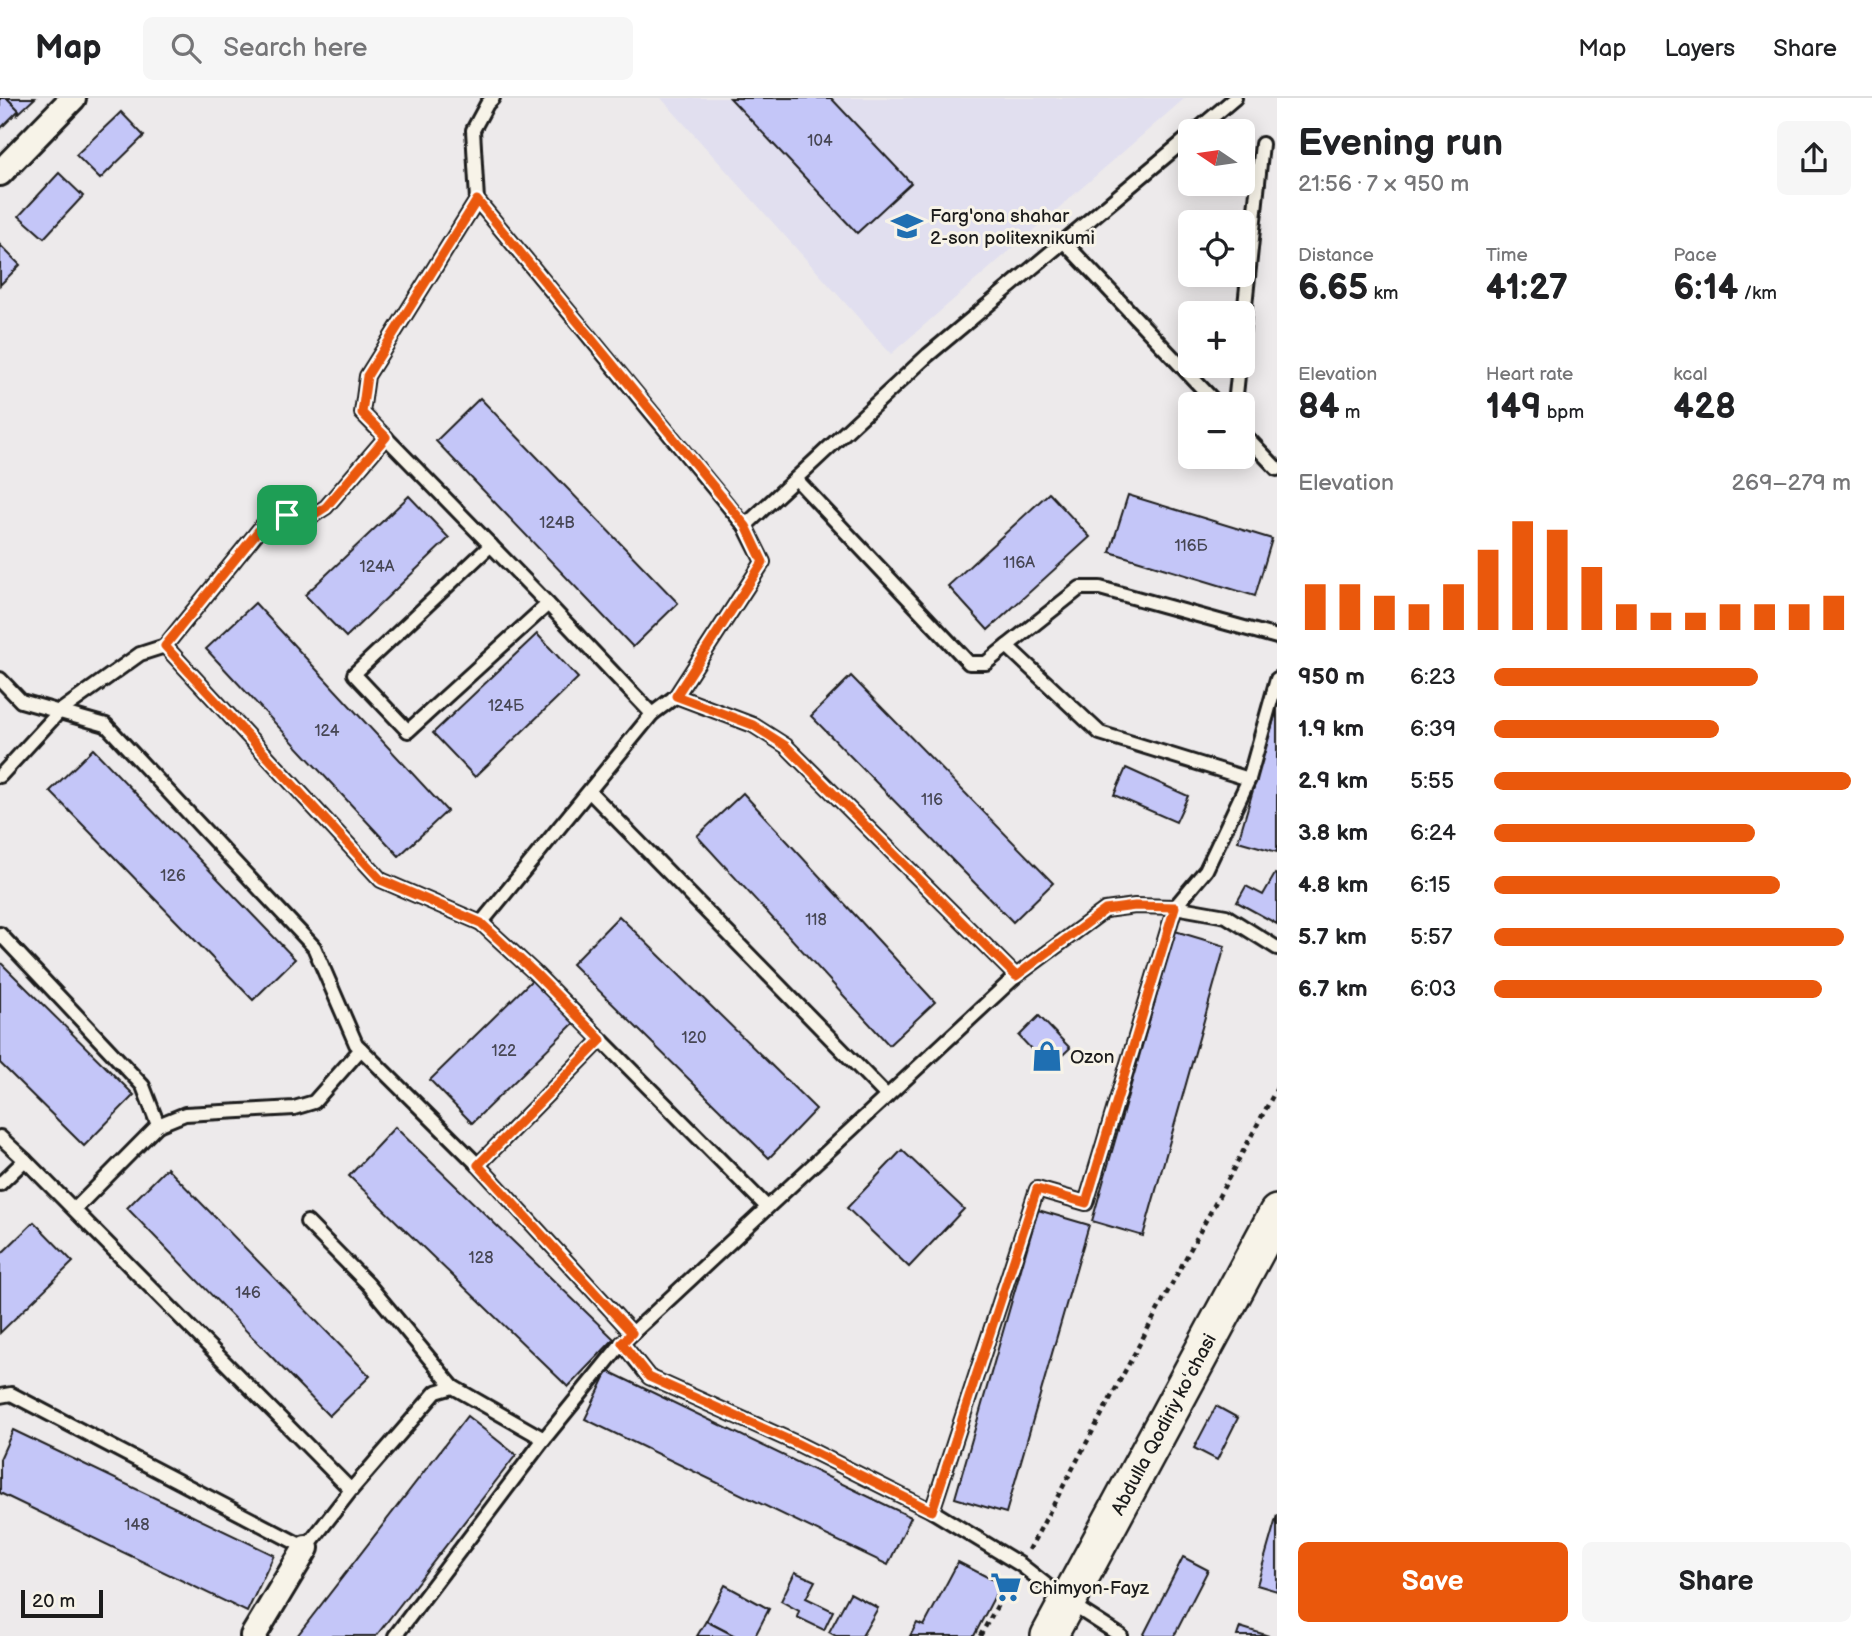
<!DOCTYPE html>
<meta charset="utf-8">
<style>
body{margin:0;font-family:"Balsamiq Sans",sans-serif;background:#f6f6f6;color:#202124;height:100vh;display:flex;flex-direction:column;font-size:26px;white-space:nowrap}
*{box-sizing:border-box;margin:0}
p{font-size:23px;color:#757577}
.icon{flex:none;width:38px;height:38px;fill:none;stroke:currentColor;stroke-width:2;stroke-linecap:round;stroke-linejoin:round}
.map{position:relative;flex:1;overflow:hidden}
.panel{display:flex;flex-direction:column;background:#fff;width:595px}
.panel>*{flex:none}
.needle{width:46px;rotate:283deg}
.buttons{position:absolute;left:1178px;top:21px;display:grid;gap:14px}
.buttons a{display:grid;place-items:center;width:77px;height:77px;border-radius:10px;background:#fff;box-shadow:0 4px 18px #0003;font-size:35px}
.scale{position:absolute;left:21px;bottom:18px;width:82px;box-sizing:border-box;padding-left:7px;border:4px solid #1c1c1c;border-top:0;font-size:19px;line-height:24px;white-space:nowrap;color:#1c1c1c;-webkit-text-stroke:5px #f7f3e8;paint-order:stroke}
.pin{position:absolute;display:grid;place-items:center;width:60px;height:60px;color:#fff;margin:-30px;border-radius:14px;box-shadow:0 4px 10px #0006}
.round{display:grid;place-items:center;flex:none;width:74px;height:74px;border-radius:10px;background:#f6f6f6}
.headline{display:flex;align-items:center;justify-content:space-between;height:119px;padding:0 21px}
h1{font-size:38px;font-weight:700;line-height:52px}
.figures{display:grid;grid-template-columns:repeat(3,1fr);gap:10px;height:119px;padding:7px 21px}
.figures div{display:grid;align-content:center}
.figures b{font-size:35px;font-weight:700}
.figures small{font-size:19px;font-weight:400}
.figures p{font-size:19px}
.chart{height:196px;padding:14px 21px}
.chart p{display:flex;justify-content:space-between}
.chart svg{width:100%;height:126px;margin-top:7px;stroke:#ea580c;stroke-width:6}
.primary-button{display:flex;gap:14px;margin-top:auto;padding:14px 21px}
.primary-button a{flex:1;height:80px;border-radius:10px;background:#ea580c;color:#fff;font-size:28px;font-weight:700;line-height:80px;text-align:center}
.primary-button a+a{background:#f6f6f6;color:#202124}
ul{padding:0 21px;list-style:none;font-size:23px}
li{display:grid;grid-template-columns:112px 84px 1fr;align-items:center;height:52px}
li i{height:18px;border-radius:9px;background:#ea580c}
header{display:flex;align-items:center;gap:42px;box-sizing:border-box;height:98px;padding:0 35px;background:#fff;border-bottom:2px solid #e0e0e0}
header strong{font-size:33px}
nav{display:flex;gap:38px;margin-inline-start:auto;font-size:24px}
.search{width:490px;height:63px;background:#f6f6f6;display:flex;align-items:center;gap:18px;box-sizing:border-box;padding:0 24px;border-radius:10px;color:#757577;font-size:26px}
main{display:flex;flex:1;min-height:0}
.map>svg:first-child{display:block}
.built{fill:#e1dfef}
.building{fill:#c4c6f8;stroke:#1c1c1c;stroke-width:2}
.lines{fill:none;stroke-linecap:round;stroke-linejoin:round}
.lane-casing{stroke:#1c1c1c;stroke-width:18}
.street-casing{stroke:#1c1c1c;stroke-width:30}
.secondary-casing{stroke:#1c1c1c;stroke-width:40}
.path{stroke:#1c1c1c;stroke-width:4.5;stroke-dasharray:5 5;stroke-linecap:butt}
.lane{stroke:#f7f3e8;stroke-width:12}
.street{stroke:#f7f3e8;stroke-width:24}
.secondary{stroke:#f7f3e8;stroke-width:35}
.route-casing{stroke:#fff;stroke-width:14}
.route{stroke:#ea580c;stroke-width:9}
.labels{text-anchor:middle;stroke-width:6;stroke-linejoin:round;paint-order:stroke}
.number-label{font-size:16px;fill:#464653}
.poi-label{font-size:19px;fill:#1c1c1c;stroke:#f7f3e8;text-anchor:start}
.street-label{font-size:19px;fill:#1c1c1c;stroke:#f7f3e8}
</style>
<header>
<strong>Map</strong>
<div class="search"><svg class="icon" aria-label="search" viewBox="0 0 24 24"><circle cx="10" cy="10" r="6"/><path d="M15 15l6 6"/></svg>Search here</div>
<nav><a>Map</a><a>Layers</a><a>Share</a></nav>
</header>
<main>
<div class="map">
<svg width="1277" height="1538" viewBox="0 0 1277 1538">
<rect width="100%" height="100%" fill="#edeaeb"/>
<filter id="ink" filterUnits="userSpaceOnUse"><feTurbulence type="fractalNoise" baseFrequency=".0143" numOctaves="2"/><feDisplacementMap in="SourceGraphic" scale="14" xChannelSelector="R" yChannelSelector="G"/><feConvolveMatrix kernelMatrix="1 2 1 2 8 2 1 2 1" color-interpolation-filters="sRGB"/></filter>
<g filter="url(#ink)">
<path class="built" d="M661,0H1185L891,256Z"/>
<g class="building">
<path d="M0,0H7L19,12L0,31Z"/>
<path d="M7,0H35L18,16L19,12Z"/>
<path d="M730,0H831L911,85L857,135Z"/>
<path d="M121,14L144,38L100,81L76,57Z"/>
<path d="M59,75L83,98L44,140L19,118Z"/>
<path d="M0,147L20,167L0,187Z"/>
<path d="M480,300L678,505L633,549L436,343Z"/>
<path d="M1049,395L1090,439L988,532L948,488Z"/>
<path d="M1128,397L1272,441L1255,498L1110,454Z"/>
<path d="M409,398L449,440L346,539L305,497Z"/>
<path d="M255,505L447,713L399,758L206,551Z"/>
<path d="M537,536L578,580L475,679L433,635Z"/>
<path d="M851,578L1053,785L1013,824L811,618Z"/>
<path d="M1277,611V754L1238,743Z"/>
<path d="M93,651L295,861L253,902L50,693Z"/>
<path d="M1126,670L1188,698L1176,724L1114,697Z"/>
<path d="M743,695L935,904L889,947L697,738Z"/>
<path d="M1275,776L1277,777V826L1237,804L1246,788L1263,797Z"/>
<path d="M619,818L816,1011L769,1060L572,866Z"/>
<path d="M1175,833L1225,848L1143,1138L1092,1123Z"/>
<path d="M0,864L134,997L84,1048L0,965Z"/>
<path d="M535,879L577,922L472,1025L430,982Z"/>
<path d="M1039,918L1070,950L1049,970L1019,938Z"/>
<path d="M395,1029L614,1241L568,1289L349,1078Z"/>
<path d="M902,1052L964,1111L909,1169L847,1110Z"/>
<path d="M167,1070L370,1278L329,1318L127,1110Z"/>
<path d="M1038,1112L1089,1127L1006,1415L955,1400Z"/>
<path d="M34,1124L73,1164L0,1235V1157Z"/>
<path d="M608,1273L911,1419L888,1467L585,1321Z"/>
<path d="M1216,1308L1238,1320L1217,1362L1194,1350Z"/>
<path d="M467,1318L516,1357L376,1538H297Z"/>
<path d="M13,1332L274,1457L247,1514L0,1395V1361Z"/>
<path d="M1277,1417V1493L1257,1487Z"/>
<path d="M1183,1459L1208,1472L1174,1538H1143Z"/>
<path d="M958,1464L1001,1486L974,1538H910L917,1525L924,1528Z"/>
<path d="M795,1474L815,1483L806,1500L833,1513L824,1532L797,1519L799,1513L781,1503Z"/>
<path d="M725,1487L769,1511L755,1538H735L706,1523Z"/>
<path d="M850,1495L878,1510L862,1538H836L829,1534Z"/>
<path d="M706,1523L735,1538H697Z"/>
<path d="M1240,1529L1269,1538H1237Z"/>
</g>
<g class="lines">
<defs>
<g id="lane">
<path d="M493,0L487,6L473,32L477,102L745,428"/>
<path d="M1196,33L1235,0"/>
<path d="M477,102L367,278L362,315L548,506L652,616"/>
<path d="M1065,145L1217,306"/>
<path d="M1242,236L1262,46"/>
<path d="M1235,306L1239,268"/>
<path d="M1242,334L1277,371"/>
<path d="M796,381L969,565H986L1007,548"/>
<path d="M491,447L354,576L408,633L548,506"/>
<path d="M165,548L381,782L481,825"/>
<path d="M0,581L21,603L106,627L314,849L356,946L478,1067"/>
<path d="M676,598L753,627L786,648L1016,878"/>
<path d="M0,678L59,614L140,556L165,548L267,422L287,417L312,418L326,409L386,339"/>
<path d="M1249,681L1277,581"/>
<path d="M590,694L887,998"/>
<path d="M0,836L143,988L158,1027"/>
<path d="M601,942L478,1067L632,1235"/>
<path d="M0,1039L25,1062"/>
<path d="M0,1086L25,1062L351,1392L436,1294L453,1289L544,1341L622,1245L1016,878L1105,812L1135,808L1175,809L1226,818L1277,850"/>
<path d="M767,1109L535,875L481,825L652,616L676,598L763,464L745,428L928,257L1190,38"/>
<path d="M75,1111L158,1027L185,1016L294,1010L314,1004L361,951"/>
<path d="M307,1124L368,1186L453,1289"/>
<path d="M622,1245L649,1279L796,1345L932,1413"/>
<path d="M0,1298L11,1296L306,1450L351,1392"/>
<path d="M395,1538L544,1341"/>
<path d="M1121,1538L1068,1504L1021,1467L932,1413L1037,1091L1086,1105L1175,809L1206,772L1249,681L1100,635L1007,548L1080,490H1100L1277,539"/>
</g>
<g id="street">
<path d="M0,75L73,0"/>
<path d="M253,1538L306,1450"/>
</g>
<path id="secondary" d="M1049,1538L1277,1115"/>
</defs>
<use href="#lane" class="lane-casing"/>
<use href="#street" class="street-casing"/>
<use href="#secondary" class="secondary-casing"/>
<g class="path">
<path d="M1029,1452L1277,990"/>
<path d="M980,1538L1011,1484"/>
</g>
<use href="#lane" class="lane"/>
<use href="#street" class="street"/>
<use href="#secondary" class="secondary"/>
</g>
</g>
<g class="lines" filter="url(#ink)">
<defs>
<path id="route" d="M477,102L746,428L763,464L676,598L753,627L786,648L1016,878L1105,812L1135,808L1175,809L1086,1105L1037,1091L932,1413L796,1345L649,1279L622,1245L632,1235L478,1067L601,942L535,875L481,825L381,782L165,548L267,422L287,417L312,418L326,409L386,339L362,315L367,278Z"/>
</defs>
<use href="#route" class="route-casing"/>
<use href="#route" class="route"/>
</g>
<defs>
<symbol id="university-bare" viewBox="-9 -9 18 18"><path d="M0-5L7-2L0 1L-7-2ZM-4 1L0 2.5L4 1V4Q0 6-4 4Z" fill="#1f6fb2" stroke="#f7f3e8" stroke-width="2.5" paint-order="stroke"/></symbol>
<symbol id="shop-bare" viewBox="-9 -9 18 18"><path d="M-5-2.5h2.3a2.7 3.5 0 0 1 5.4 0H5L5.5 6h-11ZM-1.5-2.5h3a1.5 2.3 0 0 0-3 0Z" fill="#1f6fb2" stroke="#f7f3e8" stroke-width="2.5" paint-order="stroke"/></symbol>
<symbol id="supermarket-bare" viewBox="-9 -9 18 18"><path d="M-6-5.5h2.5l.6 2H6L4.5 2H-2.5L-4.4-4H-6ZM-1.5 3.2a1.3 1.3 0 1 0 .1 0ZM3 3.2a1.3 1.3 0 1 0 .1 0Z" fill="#1f6fb2" stroke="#f7f3e8" stroke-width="2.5" paint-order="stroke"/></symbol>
</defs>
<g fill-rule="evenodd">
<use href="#university-bare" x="885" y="106" width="44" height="44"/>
<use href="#shop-bare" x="1025" y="936" width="44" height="44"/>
<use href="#supermarket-bare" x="984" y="1467" width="44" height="44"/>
</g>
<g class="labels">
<g class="number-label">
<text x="820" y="48">104</text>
<text x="557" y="430">124В</text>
<text x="1191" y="453">116Б</text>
<text x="1019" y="470">116А</text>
<text x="377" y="474">124А</text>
<text x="506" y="613">124Б</text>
<text x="327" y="638">124</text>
<text x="932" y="707">116</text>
<text x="173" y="783">126</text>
<text x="816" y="827">118</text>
<text x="694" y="945">120</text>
<text x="504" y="958">122</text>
<text x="481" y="1165">128</text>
<text x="248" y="1200">146</text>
<text x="137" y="1432">148</text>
</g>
<g class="poi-label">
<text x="930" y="124">Farg'ona shahar<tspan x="930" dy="22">2-son politexnikumi</tspan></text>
<text x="1070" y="965">Ozon</text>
<text x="1029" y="1496">Chimyon-Fayz</text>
</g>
<g class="street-label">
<text transform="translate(1163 1326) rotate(-62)" y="7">Abdulla Qodiriy koʻchasi</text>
</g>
</g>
</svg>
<div class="buttons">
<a><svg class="needle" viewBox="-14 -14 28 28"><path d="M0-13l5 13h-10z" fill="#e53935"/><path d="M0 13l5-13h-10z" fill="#757577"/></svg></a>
<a><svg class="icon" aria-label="locate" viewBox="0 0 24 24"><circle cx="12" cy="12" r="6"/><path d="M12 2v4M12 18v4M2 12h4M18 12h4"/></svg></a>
<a>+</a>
<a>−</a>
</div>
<div class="scale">20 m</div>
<div class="pin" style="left:287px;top:417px;background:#1e9e55"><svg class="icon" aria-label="arrive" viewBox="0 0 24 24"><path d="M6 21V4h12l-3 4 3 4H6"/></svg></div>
</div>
<section class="panel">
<div class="headline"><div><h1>Evening run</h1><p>21:56 · 7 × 950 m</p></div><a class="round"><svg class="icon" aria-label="share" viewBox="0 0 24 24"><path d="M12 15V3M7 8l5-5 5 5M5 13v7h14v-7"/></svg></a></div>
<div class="figures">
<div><p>Distance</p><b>6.65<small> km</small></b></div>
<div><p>Time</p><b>41:27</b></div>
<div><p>Pace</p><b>6:14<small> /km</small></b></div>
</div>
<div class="figures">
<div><p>Elevation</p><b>84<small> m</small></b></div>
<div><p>Heart rate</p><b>149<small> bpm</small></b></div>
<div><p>kcal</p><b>428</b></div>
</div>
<div class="chart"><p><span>Elevation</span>269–279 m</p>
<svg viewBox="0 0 160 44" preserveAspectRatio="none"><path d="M5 44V28M15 44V28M25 44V32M35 44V35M45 44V28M55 44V16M65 44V6M75 44V9M85 44V22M95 44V35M105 44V38M115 44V38M125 44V35M135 44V35M145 44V35M155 44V32"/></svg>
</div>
<ul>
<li><b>950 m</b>6:23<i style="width:74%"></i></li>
<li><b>1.9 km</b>6:39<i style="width:63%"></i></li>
<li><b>2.9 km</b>5:55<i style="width:100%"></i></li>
<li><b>3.8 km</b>6:24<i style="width:73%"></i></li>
<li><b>4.8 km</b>6:15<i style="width:80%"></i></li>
<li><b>5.7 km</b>5:57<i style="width:98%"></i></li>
<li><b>6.7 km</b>6:03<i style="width:92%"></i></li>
</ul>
<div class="primary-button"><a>Save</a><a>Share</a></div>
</section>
</main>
